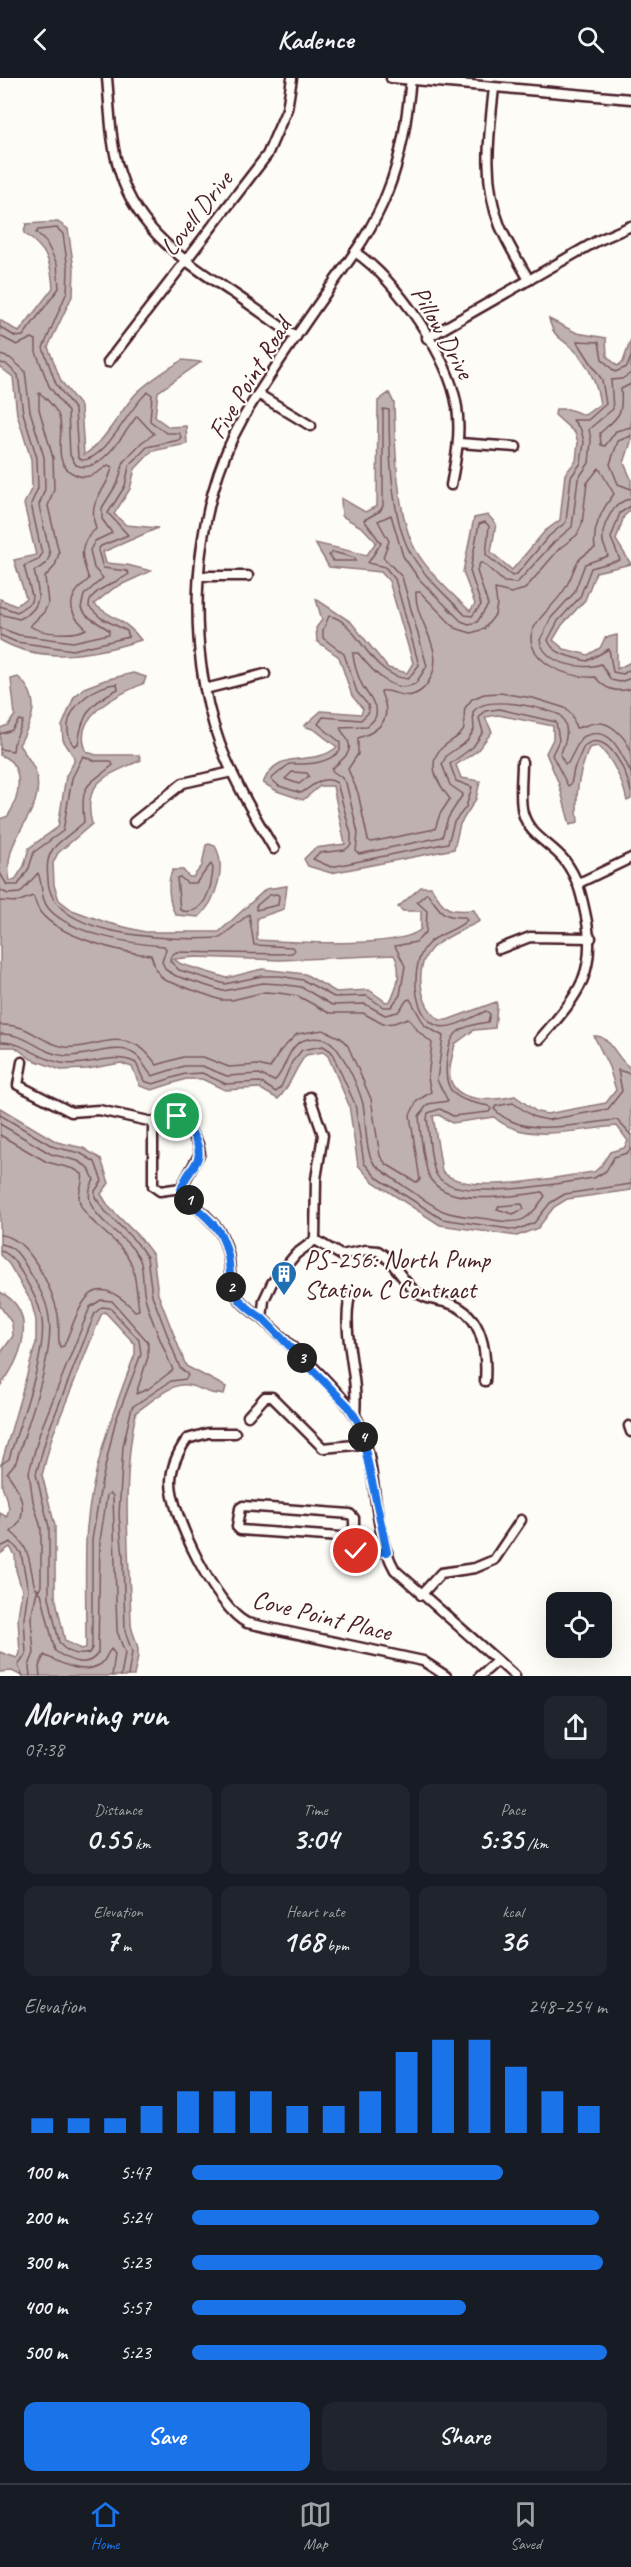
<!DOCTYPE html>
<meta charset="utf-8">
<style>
body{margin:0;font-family:Caveat,sans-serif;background:#20242c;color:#f1f3f6;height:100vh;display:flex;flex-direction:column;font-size:22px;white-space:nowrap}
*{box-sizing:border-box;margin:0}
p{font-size:20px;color:#9ea1a6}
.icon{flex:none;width:33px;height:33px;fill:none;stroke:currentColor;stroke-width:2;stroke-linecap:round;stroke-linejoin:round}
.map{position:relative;height:1598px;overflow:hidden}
.details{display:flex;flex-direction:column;background:#171b24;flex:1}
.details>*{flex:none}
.controls{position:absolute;left:546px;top:1514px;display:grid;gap:12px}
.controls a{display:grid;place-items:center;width:66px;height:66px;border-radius:12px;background:#171b24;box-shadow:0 6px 24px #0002;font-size:30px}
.pin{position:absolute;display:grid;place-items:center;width:51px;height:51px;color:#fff;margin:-26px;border:3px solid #fff;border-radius:50%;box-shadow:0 2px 6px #0007}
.km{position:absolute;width:30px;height:30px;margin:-15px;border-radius:50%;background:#222;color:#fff;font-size:16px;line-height:30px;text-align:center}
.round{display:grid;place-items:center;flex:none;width:63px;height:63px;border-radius:12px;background:#20242c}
.headline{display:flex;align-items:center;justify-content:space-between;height:102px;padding:0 24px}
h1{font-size:33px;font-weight:800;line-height:45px}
.stats{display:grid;grid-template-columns:repeat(3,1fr);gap:9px;height:102px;padding:6px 24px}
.stats div{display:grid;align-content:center;border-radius:12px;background:#20242c;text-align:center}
.stats b{font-size:30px;font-weight:800}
.stats small{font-size:16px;font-weight:400}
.stats p{font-size:16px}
.chart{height:168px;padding:12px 24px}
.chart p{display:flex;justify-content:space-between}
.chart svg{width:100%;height:108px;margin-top:6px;stroke:#1a73e8;stroke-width:6}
.primary-button{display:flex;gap:12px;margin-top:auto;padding:12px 24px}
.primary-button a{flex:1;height:69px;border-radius:12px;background:#1a73e8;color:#fff;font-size:24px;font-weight:800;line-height:69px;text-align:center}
.primary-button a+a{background:#20242c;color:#f1f3f6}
ul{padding:0 24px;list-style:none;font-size:20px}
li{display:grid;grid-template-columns:96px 72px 1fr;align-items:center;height:45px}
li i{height:15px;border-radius:8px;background:#1a73e8}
header{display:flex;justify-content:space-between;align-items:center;height:78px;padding:0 24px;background:#171b24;font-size:27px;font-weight:800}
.tab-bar{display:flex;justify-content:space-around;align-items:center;height:84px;border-top:2px solid #363941;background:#171b24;font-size:16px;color:#9ea1a6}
.tab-bar a{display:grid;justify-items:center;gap:3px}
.tab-bar .active{color:#1a73e8}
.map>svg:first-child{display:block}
.water{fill:#c0b1b1;stroke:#91777b;stroke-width:1.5;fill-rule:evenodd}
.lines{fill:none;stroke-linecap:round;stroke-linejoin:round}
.shore{stroke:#795961;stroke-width:1.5}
.street-casing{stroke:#4a1f2b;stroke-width:13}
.street{stroke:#fdfcf7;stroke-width:8}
.route-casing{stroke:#fff;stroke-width:12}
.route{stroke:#1a73e8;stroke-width:8}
.labels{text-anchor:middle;stroke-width:4.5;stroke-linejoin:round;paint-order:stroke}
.street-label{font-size:26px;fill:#4a1f2b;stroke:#fdfcf7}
.poi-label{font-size:26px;fill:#4a1f2b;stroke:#fdfcf7;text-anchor:start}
</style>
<header><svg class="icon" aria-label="back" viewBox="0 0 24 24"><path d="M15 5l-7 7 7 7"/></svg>Kadence<svg class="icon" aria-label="search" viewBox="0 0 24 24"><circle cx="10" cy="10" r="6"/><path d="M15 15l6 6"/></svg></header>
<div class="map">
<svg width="631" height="1598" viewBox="0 0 631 1598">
<rect width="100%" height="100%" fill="#fdfcf7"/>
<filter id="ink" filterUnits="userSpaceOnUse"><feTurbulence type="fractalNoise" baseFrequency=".0167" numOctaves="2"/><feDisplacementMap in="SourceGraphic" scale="12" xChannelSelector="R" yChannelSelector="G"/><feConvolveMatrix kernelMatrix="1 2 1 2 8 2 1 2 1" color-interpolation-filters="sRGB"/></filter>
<g filter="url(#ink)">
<g class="water">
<path d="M58,144L68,151L74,191L73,216L48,269L61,303L81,329L84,377C106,362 116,340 133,319C146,304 166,293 182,282L201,284L158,314L155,339L169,349L186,348L187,366L152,373L135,391L130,411L114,436L126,447L158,450L103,474L106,485L127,487L151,493L114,510L94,526C111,540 128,543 141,562C96,576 43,587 0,562V521L16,528L26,520L14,482L36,477L24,426L32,409L31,381L17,336L13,299L0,289V242L19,254L53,210C51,182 47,172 24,155L26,146Z"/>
<path d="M549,241L577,255L606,260L607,278L617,288L623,284L631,261V364L624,385L631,401V432L624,438L616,462L631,486L596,494L585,522L562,547L553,562L564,571L588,577L600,570L605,560L617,557V591L631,584V721L627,723C623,704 613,681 598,668L589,670C578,698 575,715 578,744L570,747L559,706L546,675L553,661V648L498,637L485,639L492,654L477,673L456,687L461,700L480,703L476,721L460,746L454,771L331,795L308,788L304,781L315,770L345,766L333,708H320L303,722L277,713L263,705C279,667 311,691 337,669L315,652L304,648L321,633L361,636L363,631L352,618L339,579L317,563L316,550L322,542L316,521L351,544L388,590L407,595L413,585L389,503L381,494L329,489L315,465L367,477L376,464L363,450L342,438L341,420L365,434L377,428L378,323L389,315L394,325C395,365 396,436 415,471C428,494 451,515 470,533L475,526L463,494L474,440L488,437L496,446L491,474L512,492L545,453L560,442L565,396L576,383L578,364L575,355L555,337L556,331H568L585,337L600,326C597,306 588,284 572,270C559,258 554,260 549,241Z"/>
<path d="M133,595L146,599L144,605C120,616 69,637 87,674L96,677H139L141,682C107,698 81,703 92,746L58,775L53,785L54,807L59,822L72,832L108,845L145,854H219L266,811L287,808L284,831L257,840V862C289,864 401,871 421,851V833H403L398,829L421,809H431C446,832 445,834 474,832L480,843C467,850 440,861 431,871C414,890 419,927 440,942H447L496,924L497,927L495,950L474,952L455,966C453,976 448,991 450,1000C456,1027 496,1022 515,1018L537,1034L547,1036L606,1025L616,1012L609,989L594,958C612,957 617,984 631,990V1112L567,1121L554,1129L538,1150L517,1158L440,1147L372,1103L358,1087L349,1027L328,978L323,974L306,977C294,991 291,1008 278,1021L259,1010L225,1012L202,1001H186L152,1012L140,1008L132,989L121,985L87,991L61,992L31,981L15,969H0V741L8,738C20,719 26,686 0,677V650L8,647L15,637L11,601L18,599C43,621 32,643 19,667C25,676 33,685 36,695C47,737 0,756 10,803L15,802L24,788L29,770L58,749L66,698L74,684V679L63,662L62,648L74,619L84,610L105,602ZM394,877C402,891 398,910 390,923L386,924L369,912L336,914L305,896L262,891L227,900L181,886L174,881L196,879L280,882ZM439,1037L452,1045L494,1039C525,1067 578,1051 617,1048L628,1063L624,1070L610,1074L601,1088L594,1094C560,1098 466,1120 442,1093L433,1038Z"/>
<path d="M209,766L215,768C227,789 216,823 199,839L176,837C169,827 166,802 173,792H183L189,799H193L202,788L206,767Z"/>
<path d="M0,1030L57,1064L83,1070L101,1081L109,1105L101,1116L109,1129L141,1161L153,1177L158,1216L186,1288L226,1309L224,1316C211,1318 200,1309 187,1307C170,1305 150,1325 136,1334C121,1404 129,1473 131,1545C131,1555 139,1565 138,1575C138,1583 135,1591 134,1598H22L12,1593L0,1594V1574L17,1580L20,1576L18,1539L22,1512L16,1492L15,1477L10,1469L0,1476V1435L7,1439L9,1429L2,1408V1384L36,1265V1242L31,1223L9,1186L0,1177ZM105,1234L135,1266V1276C112,1336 89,1398 86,1463C85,1499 86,1535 86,1570L81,1571L65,1563L55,1518V1448L42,1397L52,1359L101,1237Z"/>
<path d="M0,1214C40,1234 21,1283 0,1308V1276L13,1258L12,1245L0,1228Z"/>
</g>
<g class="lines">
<g class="shore">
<path d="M0,249L16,259L23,258L59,210L57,186L46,164L36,155L38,152L57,150L63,156L68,191L67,214L43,270L56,306L75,332L78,379L82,382C107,382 129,328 148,314L152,317L150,343L166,355H179L181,359L179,362L147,369L129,388L125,408L108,435L128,457L101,468L98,472L103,490L127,493L129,496C118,505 88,511 89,529L101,540L127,553L129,559L73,572L16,564L0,557"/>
<path d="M0,258L17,267L32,260L36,262V274L49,308L68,334L70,377L76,387C101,398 125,353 137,338L154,356L142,364L124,383L118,404L102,430V441L112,455L95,463L90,472L94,490L103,500L84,517L81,530L87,538L109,552V556L73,564L19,557L0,550"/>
<path d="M0,277L10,280L25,293L30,333L44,379L45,411L39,427L50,477L46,486L34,493C40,515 43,531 19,541L0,536"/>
<path d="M631,279L627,289L615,294L602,281L599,264L577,263L602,302L606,326L588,342H573L581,352L584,364L581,385L571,399L566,444L549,458L517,496L512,498L486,477L489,448L485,444L479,446L470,493L481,527L472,538L465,537C446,517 423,498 410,474C391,440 389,371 389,332L383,331V428L380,433L364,442L381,465L368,485L385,489L395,501L419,587L408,601C367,597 359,542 329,538L323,552V560L344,576L357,614L368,627L369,634L361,642L323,639L318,646L340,664V673C325,687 308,686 289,686L271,701L279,708L301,715C313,708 323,696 337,705L351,756V767L345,772L319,775L313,781L331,789L448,765L454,744L466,729L472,709L456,703L450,686L473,669L483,654L479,640L485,633L499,631L556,644L559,662L552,677L568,708L571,706L574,691L584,668C608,649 627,695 631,714"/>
<path d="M0,285L6,286L18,297L23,335L37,380L38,410L31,426L42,476L38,482L24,488L32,518L31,524L17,534L0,528"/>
<path d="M631,295L622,301L611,302L613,331L589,351L591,363L589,385L578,401L572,449L554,464L517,505L504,504L483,485H480L477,493L488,527L477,544L469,546L461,543L419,501L403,478L391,437L378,443L389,463L383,479L402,499L427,588L416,605C393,619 370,590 358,575H353C353,584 359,603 365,612C373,625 385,636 367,648L340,649C341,654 344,655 347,661C356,675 338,684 331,692L341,699L346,705L358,755L356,773L359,776L442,759L448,740L463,716L450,707L442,686L447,677L467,663L474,652L473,634C485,616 542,629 560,637C571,649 566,664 560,677L565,686L568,685L581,660C610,644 620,673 631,695"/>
<path d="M631,306L621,311C623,338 619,338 600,355L601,367L605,368L616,353L631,349"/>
<path d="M39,315C45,318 54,329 58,336C67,354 49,384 74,396C87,403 98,395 108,387L112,389C107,416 86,420 96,451C77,466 81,480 89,501C77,511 65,523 76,540C79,544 83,547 86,551C74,558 41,556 30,548L44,534L48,526L45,499L55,488L59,475L48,428L54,411L53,380L39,331Z"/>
<path d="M631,358L618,363L610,386L618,406L631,411"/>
<path d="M631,421C614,422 601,448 603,464C604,469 607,473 608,478L585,486L574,515L551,540L540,562C544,586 582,593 601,586L611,602L620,604L631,600"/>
<path d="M631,428L620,435L611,460L620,482L591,490L580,519L558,543L548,562C553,577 573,579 587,583L609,571L613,594L623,596L631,591"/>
<path d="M333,474L355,480L356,483H333L329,477Z"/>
<path d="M117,606L118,611C90,625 82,636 78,666L74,668C53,640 90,607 117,606Z"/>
<path d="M631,611C615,615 605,611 595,599C580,600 559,595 546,585C508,555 552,535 566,509C579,486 570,485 595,470C592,450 602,431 614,416L599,390L587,405L582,446L577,457L560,470L525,511L511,515L495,511L497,526L495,537L484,551L471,555L455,550L420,514H416C414,544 448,571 429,603C425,610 420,615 412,617C401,620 391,611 381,613C381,617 384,621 385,626C390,646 374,655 358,660V676L348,691L358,715L368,762L371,764L435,751L440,736L450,721C438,706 424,684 444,668C450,663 459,659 463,653C466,647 463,638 465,630L472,621L484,616L500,615L533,620L565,630L572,637L576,650C582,649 589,646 595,645C611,643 625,659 631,673"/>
<path d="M0,656L12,652L19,642L23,643L14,665L13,673L0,671"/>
<path d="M292,694L307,695L309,698L299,706L285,701Z"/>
<path d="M211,786L213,790C212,809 204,841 180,832L177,800L180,799L187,805H196Z"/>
<path d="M0,795L7,807H18L29,790L34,774L63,753L72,700L83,678L95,683H111L113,687C87,709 80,704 84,744C75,753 61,761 53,771C46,781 47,791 48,802C51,862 177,862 220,860L249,836L254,867L292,869L295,872L292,875L280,876L176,874L171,878L170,883L179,892L225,906L262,898H280L303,902L334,919L367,918L383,929H391L400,917L405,888L395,868L416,864L426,854L427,833L417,824L427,815C441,832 440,840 465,839L467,842C457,853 438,855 428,866C410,883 411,939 438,948C452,952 474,938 486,933L490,936L488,944C462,948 450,952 447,980C442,1016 456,1022 489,1028L491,1031L489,1034L453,1038L440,1031L428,1035L427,1041C430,1057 429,1081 436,1096C451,1127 566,1104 594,1100L606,1093L614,1079L627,1075L631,1070"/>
<path d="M0,812L8,816L20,815L38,795C43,806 40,821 49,831C71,856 132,866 164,868L166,871L162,884L166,892L176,898L223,913L263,905L280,906L301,909L332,927L365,926L385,937L398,934L407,922L410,921L425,948L443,958L437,1002L448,1023L428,1026L419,1038C420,1052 424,1091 431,1102C450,1129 514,1118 542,1114L545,1118C528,1142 523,1147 493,1142C477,1139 458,1139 443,1133C433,1128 378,1092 373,1084C365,1072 366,1041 363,1026C359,1011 340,964 324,961C284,954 290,991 274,1003L259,996L227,998L202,988H184L152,998C142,987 142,977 126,972C111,968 84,979 66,978C39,976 29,955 0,956"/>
<path d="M277,816L279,818L278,827L256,832V828L269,817Z"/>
<path d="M0,823L17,824L33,818C36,824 37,830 41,835C60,859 122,875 151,877L156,892L164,902L221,922H232L265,914L279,915L298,918L329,935H363L383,946L394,945L408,940L419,954L432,965L428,1000L431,1014L417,1023L410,1037L420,1102L416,1104L386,1086L380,1078L371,1021L348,968L341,960L323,952L297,956L280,973L270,990L258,987L229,989L203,979H183L157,987C148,976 144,969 129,964C109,957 86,972 65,969C37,964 32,946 0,947"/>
<path d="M0,964C23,963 38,981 61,985C87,990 112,973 136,985L144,1003L153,1006L185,996L202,995L226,1006L260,1004L276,1014L281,1009L292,984L302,972L323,968L331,973L355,1026L364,1085L376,1099L442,1141L516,1152L534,1145L550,1125L565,1116L631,1106"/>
<path d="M631,996L618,992L622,1013L608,1031L548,1042L534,1039L513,1025L496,1028L494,1031C523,1062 578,1045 617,1042L631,1057"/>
<path d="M0,1037L54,1069L80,1075L95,1084L102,1103L95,1113V1119L105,1133L137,1165L147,1179L152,1217L180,1290L188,1297L186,1301L171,1303L132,1329L123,1368L119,1437L123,1479L125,1553L132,1574L128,1598"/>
<path d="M0,1046L51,1076L78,1083L89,1090L94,1102C73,1136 128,1154 140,1182C144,1193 142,1207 145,1219C151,1243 163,1268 173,1292L148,1311L136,1316L148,1279V1264L112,1223L101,1222L90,1229L40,1354L29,1394L33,1423L41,1450V1509L39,1512L35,1510C29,1487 32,1470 11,1454C13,1451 18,1448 20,1443C27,1426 17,1408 7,1395L16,1384C27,1347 55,1276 49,1240C47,1222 38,1208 29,1193C22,1181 15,1167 0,1166"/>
<path d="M0,1057L47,1084L74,1091L82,1096C85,1106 75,1115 81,1128C93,1150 121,1162 131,1185C136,1197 137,1219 139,1232L135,1233C90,1186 80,1229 64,1268L60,1269C57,1260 60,1248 58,1237C53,1212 29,1158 0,1157"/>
<path d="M522,1126L524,1131L513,1136L497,1131L499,1128Z"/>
<path d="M0,1173C11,1175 16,1186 22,1195C30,1210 40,1225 42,1242C47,1278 19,1345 9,1381L0,1387"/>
<path d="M102,1229L110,1230L139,1262L141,1276L115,1345L101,1407L92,1462V1570L89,1575C78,1579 64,1573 59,1564L49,1519V1449L36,1396L47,1357L95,1235Z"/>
<path d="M0,1469L11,1464L21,1475L28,1512L24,1540L26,1576L18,1588L23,1598"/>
<path d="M30,1598L29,1588L34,1575L31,1540L37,1513L41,1515L55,1573C68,1582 87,1592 98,1575L100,1463L107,1417L110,1415L113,1418L117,1553L125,1575L121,1598"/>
<path d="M40,1598L39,1589L44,1577C61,1585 82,1598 101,1586C106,1582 107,1575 111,1571L115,1576L112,1598"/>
</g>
<defs>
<g id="street">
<path d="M107,0C110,31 110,65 120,95C138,153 184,183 233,215C254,229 275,245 296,259"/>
<path d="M391,0L631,21"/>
<path d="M494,10C489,56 482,103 500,148C508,167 519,184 529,202"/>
<path d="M355,174C397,203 449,278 457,329C461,356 456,381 451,407"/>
<path d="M427,260L597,163L631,148"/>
<path d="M108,284L267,77L287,31L292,0"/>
<path d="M258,316L311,348"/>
<path d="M459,365L516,369"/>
<path d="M199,498H248"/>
<path d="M205,611L265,596"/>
<path d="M522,684C522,700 519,721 523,735C529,758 552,766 565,783C577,799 581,815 585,834C599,895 577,918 540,961"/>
<path d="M134,744L183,705L232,694"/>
<path d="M274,771C254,737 234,703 220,666C184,568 191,431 243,340C270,295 301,251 331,208C352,179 374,149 387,115C402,78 407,40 411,0"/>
<path d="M579,805L631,780"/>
<path d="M499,871L530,859L591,860"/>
<path d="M22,984L18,1007L71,1034L99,1032L153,1044L170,1039H181L198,1066L200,1075L181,1110"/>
<path d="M310,1019L323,1057L316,1101L315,1162"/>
<path d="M153,1044V1108L160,1113L181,1110"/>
<path d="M181,1110L182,1115C194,1128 212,1140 221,1156C241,1195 213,1209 262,1240C285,1263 348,1318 359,1345C379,1391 370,1448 395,1492L515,1598"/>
<path d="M315,1162L341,1177L366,1172L378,1173C394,1182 401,1202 416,1214C426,1222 439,1222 451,1226C483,1237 487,1275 485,1303"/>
<path d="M350,1218C341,1256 359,1297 355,1336"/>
<path d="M262,1240L264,1222L272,1205L296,1176L315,1162"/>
<path d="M248,1338L265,1319H272L323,1370L365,1366"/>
<path d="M629,1348L631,1354"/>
<path d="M235,1355H208L187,1361C178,1374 171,1388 171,1404C171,1437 217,1531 247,1545L423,1583L446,1598"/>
<path d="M243,1428L350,1436L354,1440V1460L240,1452L237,1449L240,1430Z"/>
<path d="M354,1460L353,1470L356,1473L387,1474"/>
<path d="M421,1517L441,1495L475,1490L494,1482L521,1442"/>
<path d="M480,1598L497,1583"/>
</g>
</defs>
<use href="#street" class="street-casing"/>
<use href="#street" class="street"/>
</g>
</g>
<g class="lines" filter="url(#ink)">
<defs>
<path id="route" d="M177,1038C185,1041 188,1048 192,1055C210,1086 187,1087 181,1112C191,1130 212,1139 221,1157C240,1196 214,1210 262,1240L349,1329L360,1347L387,1474L356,1473"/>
</defs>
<use href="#route" class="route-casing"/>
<use href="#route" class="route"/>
</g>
<defs>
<symbol id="building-pin" viewBox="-11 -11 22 30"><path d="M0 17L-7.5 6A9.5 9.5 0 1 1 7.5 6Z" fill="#1f6fb2" stroke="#fdfcf7"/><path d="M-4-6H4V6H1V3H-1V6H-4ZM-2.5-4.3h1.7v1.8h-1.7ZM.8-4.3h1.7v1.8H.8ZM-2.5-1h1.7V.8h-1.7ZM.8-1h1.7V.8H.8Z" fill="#fff"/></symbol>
</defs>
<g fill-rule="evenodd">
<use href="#building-pin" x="269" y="1181" width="30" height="40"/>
</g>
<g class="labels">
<g class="street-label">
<text transform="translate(196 135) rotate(-52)" y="9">Lovell Drive</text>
<text transform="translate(443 254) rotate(61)" y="9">Pillow Drive</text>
<text transform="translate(249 300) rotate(-59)" y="9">Five Point Road</text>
<text transform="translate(322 1537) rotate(14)" y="9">Cove Point Place</text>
</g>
<g class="poi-label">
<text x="304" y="1190">PS-256: North Pump<tspan x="304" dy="30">Station C Contract</tspan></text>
</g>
</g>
</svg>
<div class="controls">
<a><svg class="icon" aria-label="locate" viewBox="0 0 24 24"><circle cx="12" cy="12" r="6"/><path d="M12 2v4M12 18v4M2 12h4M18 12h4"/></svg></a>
</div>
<div class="pin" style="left:177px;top:1038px;background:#1e9e55"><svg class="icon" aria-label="arrive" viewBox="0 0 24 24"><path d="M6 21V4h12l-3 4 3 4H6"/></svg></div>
<div class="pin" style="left:356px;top:1473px;background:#d93025"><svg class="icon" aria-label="check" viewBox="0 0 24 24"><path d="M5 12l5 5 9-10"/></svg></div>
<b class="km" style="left:189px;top:1122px">1</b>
<b class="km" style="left:231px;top:1209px">2</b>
<b class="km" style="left:302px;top:1280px">3</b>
<b class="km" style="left:363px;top:1359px">4</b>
</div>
<section class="details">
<div class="headline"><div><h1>Morning run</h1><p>07:38</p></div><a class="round"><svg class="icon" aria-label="share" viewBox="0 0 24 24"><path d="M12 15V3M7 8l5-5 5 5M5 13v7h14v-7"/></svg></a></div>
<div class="stats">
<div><p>Distance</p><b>0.55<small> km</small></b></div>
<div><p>Time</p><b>3:04</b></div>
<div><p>Pace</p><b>5:35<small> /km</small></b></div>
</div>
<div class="stats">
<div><p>Elevation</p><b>7<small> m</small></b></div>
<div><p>Heart rate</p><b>168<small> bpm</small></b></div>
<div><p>kcal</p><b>36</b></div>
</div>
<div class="chart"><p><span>Elevation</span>248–254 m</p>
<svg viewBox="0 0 160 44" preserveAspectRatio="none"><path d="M5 44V38M15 44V38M25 44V38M35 44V33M45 44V27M55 44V27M65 44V27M75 44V33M85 44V33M95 44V27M105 44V11M115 44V6M125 44V6M135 44V17M145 44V27M155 44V33"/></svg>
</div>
<ul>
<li><b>100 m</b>5:47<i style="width:75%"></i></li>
<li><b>200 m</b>5:24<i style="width:98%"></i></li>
<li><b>300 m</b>5:23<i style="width:99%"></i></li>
<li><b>400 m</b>5:57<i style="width:66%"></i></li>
<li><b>500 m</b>5:23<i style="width:100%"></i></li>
</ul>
<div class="primary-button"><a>Save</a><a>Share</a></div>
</section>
<nav class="tab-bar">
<a class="active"><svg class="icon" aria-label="home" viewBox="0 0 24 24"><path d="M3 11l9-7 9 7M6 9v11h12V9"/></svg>Home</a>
<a><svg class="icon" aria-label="map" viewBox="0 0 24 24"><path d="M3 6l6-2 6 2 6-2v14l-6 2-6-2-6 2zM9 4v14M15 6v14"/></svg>Map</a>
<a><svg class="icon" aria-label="saved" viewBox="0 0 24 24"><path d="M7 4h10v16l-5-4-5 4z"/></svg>Saved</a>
</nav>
